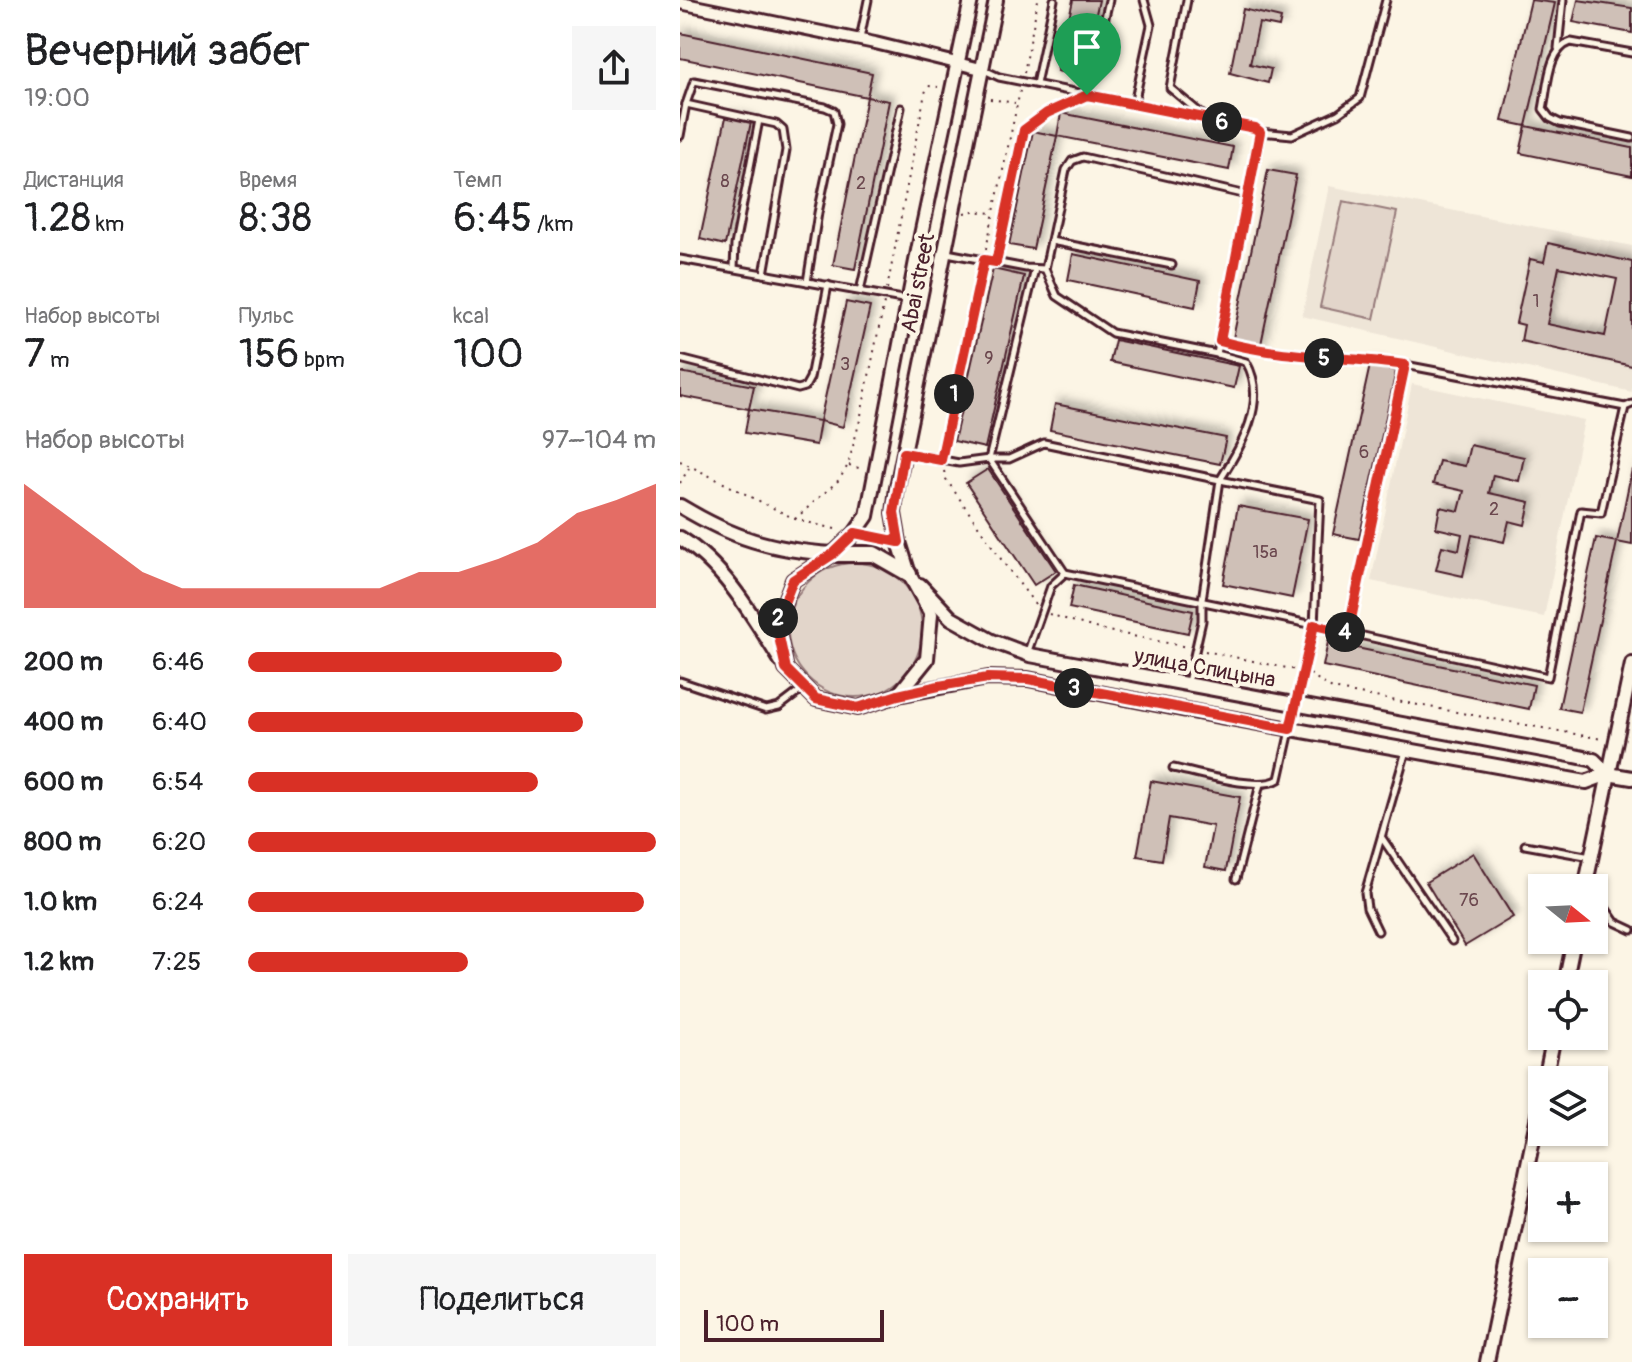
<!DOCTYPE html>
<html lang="ru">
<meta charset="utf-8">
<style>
body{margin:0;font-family:Pangolin,sans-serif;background:#f6f6f6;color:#202124;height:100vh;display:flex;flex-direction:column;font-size:30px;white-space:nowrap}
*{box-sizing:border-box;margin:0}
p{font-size:26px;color:#757577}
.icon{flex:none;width:44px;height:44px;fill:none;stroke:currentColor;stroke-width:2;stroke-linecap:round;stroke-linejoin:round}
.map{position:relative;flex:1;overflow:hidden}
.sheet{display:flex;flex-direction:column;background:#fff;width:680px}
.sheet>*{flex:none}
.needle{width:52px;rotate:108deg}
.controls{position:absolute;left:848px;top:874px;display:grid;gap:16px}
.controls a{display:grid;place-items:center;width:80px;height:80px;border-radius:0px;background:#fff;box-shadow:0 2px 6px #0004;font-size:40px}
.scale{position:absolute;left:24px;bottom:20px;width:180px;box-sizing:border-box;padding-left:8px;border:4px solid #4a1f2b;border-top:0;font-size:22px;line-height:28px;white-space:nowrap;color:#4a1f2b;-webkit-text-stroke:6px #fcf5e5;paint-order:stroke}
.pin{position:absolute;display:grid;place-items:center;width:68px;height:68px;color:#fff;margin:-82px -34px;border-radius:50% 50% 50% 0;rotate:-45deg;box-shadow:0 0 8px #0007}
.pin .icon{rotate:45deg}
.km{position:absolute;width:40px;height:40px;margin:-20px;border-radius:50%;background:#222;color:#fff;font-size:22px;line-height:40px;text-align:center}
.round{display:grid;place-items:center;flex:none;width:84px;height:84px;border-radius:0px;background:#f6f6f6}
.head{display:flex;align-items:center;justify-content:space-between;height:136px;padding:0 24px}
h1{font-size:44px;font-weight:600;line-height:60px}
.stats{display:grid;grid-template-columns:repeat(3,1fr);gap:12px;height:136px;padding:8px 24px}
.stats div{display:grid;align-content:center}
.stats b{font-size:40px;font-weight:600}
.stats small{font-size:22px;font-weight:400}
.stats p{font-size:22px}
.chart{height:224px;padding:16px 24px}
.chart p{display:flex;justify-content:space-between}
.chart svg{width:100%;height:144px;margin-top:8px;fill:#d93025;opacity:.7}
.cta{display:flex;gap:16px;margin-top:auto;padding:16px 24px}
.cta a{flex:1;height:92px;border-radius:0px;background:#d93025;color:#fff;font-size:32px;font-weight:600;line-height:92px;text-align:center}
.cta a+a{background:#f6f6f6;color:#202124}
ul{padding:0 24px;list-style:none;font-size:26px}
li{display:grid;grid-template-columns:128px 96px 1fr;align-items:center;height:60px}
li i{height:20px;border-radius:10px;background:#d93025}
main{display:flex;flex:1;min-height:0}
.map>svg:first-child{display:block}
.built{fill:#eee5d7}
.green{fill:#e2d5ca;stroke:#967a7a;stroke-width:2}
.building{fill:#cfc0b7;stroke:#4a1f2b;stroke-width:2;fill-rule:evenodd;filter:url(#shadow)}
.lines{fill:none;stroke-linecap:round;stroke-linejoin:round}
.service-casing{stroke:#4a1f2b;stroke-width:11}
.minor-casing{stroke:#4a1f2b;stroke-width:16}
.tertiary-casing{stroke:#4a1f2b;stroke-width:18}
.secondary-casing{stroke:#4a1f2b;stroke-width:20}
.path{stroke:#4a1f2b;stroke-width:2;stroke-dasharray:2 6;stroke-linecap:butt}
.service{stroke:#fcf5e5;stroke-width:5}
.minor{stroke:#fcf5e5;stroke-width:10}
.tertiary{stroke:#fcf5e5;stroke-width:12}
.secondary{stroke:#fcf5e5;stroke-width:14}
.route-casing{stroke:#fff;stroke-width:16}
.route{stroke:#d93025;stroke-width:10}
.labels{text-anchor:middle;stroke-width:8;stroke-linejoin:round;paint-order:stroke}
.number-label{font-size:18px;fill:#6b474e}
.street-label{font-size:22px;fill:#4a1f2b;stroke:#fcf5e5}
</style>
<main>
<section class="sheet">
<div class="head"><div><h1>Вечерний забег</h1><p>19:00</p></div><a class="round"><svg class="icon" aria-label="share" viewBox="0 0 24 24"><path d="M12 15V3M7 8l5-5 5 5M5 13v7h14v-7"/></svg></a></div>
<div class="stats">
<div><p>Дистанция</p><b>1.28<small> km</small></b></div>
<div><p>Время</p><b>8:38</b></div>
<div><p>Темп</p><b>6:45<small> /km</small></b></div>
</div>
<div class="stats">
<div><p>Набор высоты</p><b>7<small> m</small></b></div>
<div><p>Пульс</p><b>156<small> bpm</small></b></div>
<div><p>kcal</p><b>100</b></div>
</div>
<div class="chart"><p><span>Набор высоты</span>97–104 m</p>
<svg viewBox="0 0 160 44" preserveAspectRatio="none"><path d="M0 44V6L10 15L20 24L30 33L40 38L50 38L60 38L70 38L80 38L90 38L100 33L110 33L120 29L130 24L140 15L150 11L160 6V44z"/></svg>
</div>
<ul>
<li><b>200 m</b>6:46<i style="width:77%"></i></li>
<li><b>400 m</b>6:40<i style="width:82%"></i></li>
<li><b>600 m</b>6:54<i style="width:71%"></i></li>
<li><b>800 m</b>6:20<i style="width:100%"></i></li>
<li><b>1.0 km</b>6:24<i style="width:97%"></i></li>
<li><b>1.2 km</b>7:25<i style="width:54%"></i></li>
</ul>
<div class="cta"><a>Сохранить</a><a>Поделиться</a></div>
</section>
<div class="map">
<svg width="952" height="1362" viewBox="0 0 952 1362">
<defs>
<filter id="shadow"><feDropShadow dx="5" dy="-5" stdDeviation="4" flood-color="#0004"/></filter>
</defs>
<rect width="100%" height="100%" fill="#fcf5e5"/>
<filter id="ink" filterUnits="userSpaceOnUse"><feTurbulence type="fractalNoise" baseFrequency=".0125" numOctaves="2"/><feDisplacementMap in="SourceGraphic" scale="16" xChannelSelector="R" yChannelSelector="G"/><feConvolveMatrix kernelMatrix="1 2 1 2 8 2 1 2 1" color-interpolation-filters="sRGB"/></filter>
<g filter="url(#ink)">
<g class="built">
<path d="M649,186L952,246V392L622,316Z"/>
<path d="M732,384L904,420L864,617L691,581Z"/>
</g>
<g class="green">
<path d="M663,201L717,212L694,319L640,307Z"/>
<circle cx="175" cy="630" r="67"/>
</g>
<g class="building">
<path d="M393,0H419L402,77L377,71Z"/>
<path d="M851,0L875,3L846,126L822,121Z"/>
<path d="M898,0L952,8V33L893,22Z"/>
<path d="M563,9L601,18L599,27L579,23L570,64L591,69L588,83L550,73Z"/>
<path d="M0,33L192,73L187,97L0,58Z"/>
<path d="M187,97L209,101L175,269L153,265Z"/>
<path d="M381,113L553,147L549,170L377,136Z"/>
<path d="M46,117L71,122L45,245L20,239Z"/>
<path d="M846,126L952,148V176L840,153Z"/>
<path d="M353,131L377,136L353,249L329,245Z"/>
<path d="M588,170L616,175L580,349L552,343Z"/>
<path d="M868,243L952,262V366L841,341L844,325L836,323L850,259L864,262ZM879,267L937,279L925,336L867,324Z"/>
<path d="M393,254L520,281L515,307L388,280Z"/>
<path d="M313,269L344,276L305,448L274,441Z"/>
<path d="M166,302L190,307L163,427L140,421Z"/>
<path d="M435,340L559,366L554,388L430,362Z"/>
<path d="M690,365L716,371L679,539L653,534Z"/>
<path d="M0,372L74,386L69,409L0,396Z"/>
<path d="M375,404L546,438L540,464L370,430Z"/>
<path d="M69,409L140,421L136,445L65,433Z"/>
<path d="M790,445L844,457L839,481L813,475L809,493L850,502L845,525L829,521L824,542L792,535L783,576L756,570L762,546L779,550L782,534L756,528L760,507L779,511L784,491L753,484L759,461L785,466Z"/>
<path d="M308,469L376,571L354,585L286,483Z"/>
<path d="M952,469V545L937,542Z"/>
<path d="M558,506L628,519L612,598L543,584Z"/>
<path d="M916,538L937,542L900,712L879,708Z"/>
<path d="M394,585L513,611L508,633L389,608Z"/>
<path d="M648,642L854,685L849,709L643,666Z"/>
<path d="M471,781L560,797L546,871L525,867L533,826L489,818L482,860L457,856Z"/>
<path d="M793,853L833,917L785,946L746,882Z"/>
</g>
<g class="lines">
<defs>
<g id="service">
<path d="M507,0L490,88L525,117"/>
<path d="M180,39L188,0"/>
<path d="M878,48L883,0"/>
<path d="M952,53L891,42C867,50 868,87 863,109L870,118L880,123L952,138"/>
<path d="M302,69L319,77L575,128L580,132L537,354L432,333L377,296L365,269L386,170L392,161L403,157L567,195"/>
<path d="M356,84L374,0"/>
<path d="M6,104L96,124L103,130L106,150L84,274"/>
<path d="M454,104L471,25L464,0"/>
<path d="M580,132L612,135L658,114L680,98L706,0"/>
<path d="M0,136L6,104L14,81L145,107L154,111L157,124L138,213L127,282"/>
<path d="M371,241L492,265"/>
<path d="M267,253L346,268L365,269"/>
<path d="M0,259L228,300"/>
<path d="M316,262L344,130L367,113L407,95L429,0"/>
<path d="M54,268L55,245L79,120"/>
<path d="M180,291L221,108"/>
<path d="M537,354L566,362C589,401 561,447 540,480L640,500L634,625L868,677L901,511L921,513L945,407L952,404"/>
<path d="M0,359L118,389L125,387L130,378L148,285"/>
<path d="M224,453L279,463L309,459L355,269"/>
<path d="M309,459L385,573L634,625L599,779C580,792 517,773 493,768"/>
<path d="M310,459H329L364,443L540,480L522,600V621L508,682"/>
<path d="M668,633L725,365L945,407"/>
<path d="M347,654L371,586L385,573"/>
<path d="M0,681L86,710L99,707L124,688"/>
<path d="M702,838L772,941"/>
<path d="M845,845L911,857"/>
<path d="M556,879L580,784"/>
<path d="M914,892L935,922L952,930"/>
<path d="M698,931L687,908L685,893L726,751"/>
</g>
<path id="minor" d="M0,3L195,43L301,69"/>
<g id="tertiary">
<path d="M291,0L241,235L187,516L175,533L153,554L113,580L96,623L106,669L136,699L178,708L218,695L247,659L251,614L229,574L219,542L214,513L217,487L316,0"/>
<path d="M0,506C53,538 91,550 153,554"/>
<path d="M0,538C45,566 74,618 101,661"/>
<path d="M240,585L271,618L312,641L350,655L895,756L914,760L928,774L952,778"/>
<path d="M218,695L308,678L348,679L522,713L906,782L928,774"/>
<path d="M905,888L952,664"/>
<path d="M885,984L894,940"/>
<path d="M865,1080L874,1036"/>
<path d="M807,1362L862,1096"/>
</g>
<path id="secondary" d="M153,554H194L229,574"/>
</defs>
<use href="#service" class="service-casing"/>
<use href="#minor" class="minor-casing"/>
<use href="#tertiary" class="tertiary-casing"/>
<use href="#secondary" class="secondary-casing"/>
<g class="path">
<path d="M344,73L358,0"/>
<path d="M310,99L335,103"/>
<path d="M284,213L293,211L312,213"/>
<path d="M306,249L340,91"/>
<path d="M207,289L245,93L248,86L258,87"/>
<path d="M549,344L602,355L717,363"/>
<path d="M263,453L303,267"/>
<path d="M0,461L115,519L159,530"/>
<path d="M169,465L182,469"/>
<path d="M264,471L266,479L323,562L355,604"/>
<path d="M0,483L9,468"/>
<path d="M115,519L159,480L168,465L180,420L204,303"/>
<path d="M189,536L206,540"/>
<path d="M369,614L418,629L507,647"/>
<path d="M525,651L616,670"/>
<path d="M630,674L652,689L922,739"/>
</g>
<use href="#service" class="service"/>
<use href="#minor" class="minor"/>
<use href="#tertiary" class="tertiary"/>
<use href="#secondary" class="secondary"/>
</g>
</g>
<g class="lines" filter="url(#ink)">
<defs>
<path id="route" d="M407,95L575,128L580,132L540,341C601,358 663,356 725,365L668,633L634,625L610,729L348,679L308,678L259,686L218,695L178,708L136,699L106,669L96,623L113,580L153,554L175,533L219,542L214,513L224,453L261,460L304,260L316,262L344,130L367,113Z"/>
</defs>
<use href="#route" class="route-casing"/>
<use href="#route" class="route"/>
</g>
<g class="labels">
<g class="number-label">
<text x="45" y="187">8</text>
<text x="181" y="189">2</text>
<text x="856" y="307">1</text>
<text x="309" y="364">9</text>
<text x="165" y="370">3</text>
<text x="684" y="458">6</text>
<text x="814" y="515">2</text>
<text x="585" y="558">15а</text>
<text x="789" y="906">76</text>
</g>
<g class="street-label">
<text transform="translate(237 283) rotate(-79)" y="8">Abai street</text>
<text transform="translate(525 667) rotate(10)" y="8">улица Спицына</text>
</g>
</g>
</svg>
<div class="controls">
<a><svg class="needle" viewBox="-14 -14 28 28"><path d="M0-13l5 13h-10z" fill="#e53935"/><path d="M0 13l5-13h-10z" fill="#757577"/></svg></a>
<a><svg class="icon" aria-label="locate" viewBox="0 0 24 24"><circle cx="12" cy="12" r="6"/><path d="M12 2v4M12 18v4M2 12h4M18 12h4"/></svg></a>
<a><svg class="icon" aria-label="layers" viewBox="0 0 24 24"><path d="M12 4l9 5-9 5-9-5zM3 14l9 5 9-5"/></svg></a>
<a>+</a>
<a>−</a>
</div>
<div class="scale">100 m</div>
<div class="pin" style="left:407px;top:95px;background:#1e9e55"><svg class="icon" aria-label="arrive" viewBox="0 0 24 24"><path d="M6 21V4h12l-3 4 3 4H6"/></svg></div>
<b class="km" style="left:274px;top:394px">1</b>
<b class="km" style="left:98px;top:618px">2</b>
<b class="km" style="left:394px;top:688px">3</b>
<b class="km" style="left:665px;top:632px">4</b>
<b class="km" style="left:644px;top:358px">5</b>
<b class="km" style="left:542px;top:122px">6</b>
</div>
</main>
